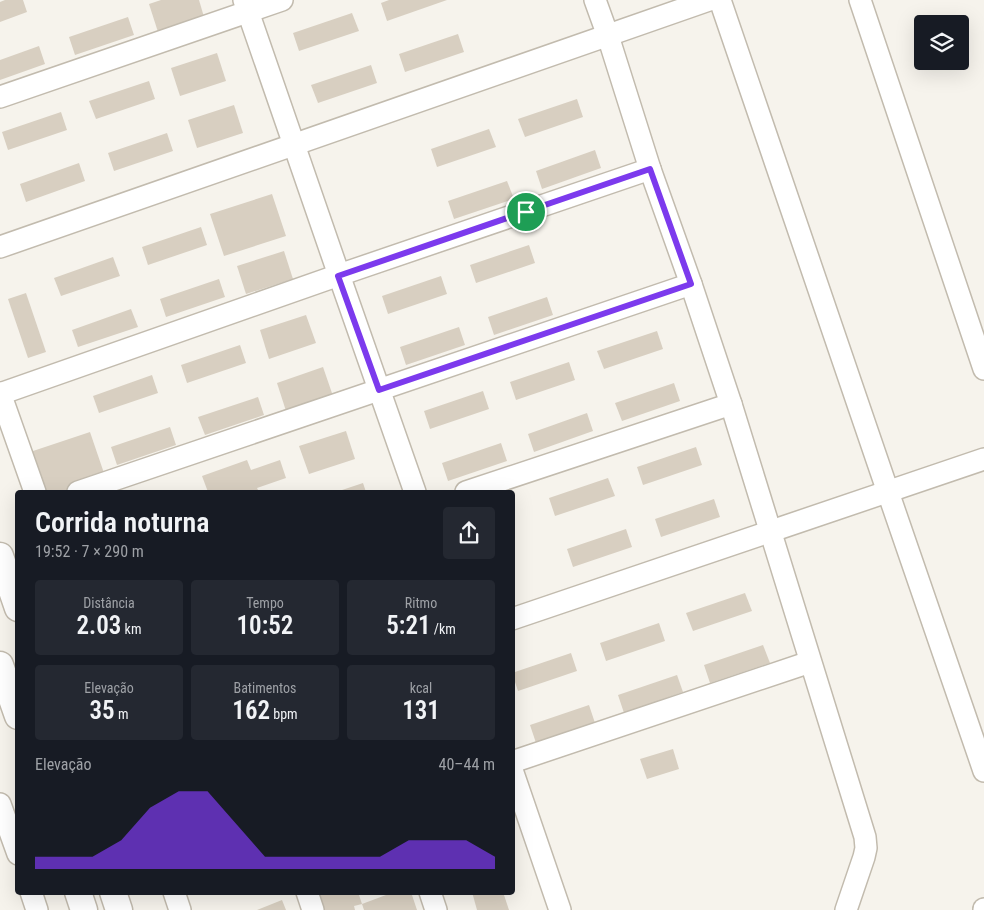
<!DOCTYPE html>
<html lang="pt">
<meta charset="utf-8">
<style>
body{margin:0;font-family:"Roboto Condensed",sans-serif;background:#242831;color:#f1f3f6;height:100vh;display:flex;flex-direction:column;font-size:19px;white-space:nowrap}
*{box-sizing:border-box;margin:0}
p{font-size:16px;color:#9ea1a6}
.icon{flex:none;width:28px;height:28px;fill:none;stroke:currentColor;stroke-width:2;stroke-linecap:round;stroke-linejoin:round}
.map{position:relative;flex:1;overflow:hidden}
.panel{position:absolute;left:15px;top:490px;width:500px;height:405px;display:flex;flex-direction:column;background:#171b24;border-radius:5px;box-shadow:0 5px 20px #0002}
.panel>*{flex:none}
.fabs{position:absolute;left:914px;top:15px;display:grid;gap:10px}
.fabs a{display:grid;place-items:center;width:55px;height:55px;border-radius:5px;background:#171b24;box-shadow:0 5px 20px #0002;font-size:25px}
.pin{position:absolute;display:grid;place-items:center;width:42px;height:42px;color:#fff;margin:-21px;border:2px solid #fff;border-radius:50%;box-shadow:0 1px 5px #0007}
.round{display:grid;place-items:center;flex:none;width:52px;height:52px;border-radius:5px;background:#242831}
.overview{display:flex;align-items:center;justify-content:space-between;height:85px;padding:0 20px}
h1{font-size:28px;font-weight:600;line-height:38px}
.stats{display:grid;grid-template-columns:repeat(3,1fr);gap:8px;height:85px;padding:5px 20px}
.stats div{display:grid;align-content:center;border-radius:5px;background:#242831;text-align:center}
.stats b{font-size:25px;font-weight:600}
.stats small{font-size:14px;font-weight:400}
.stats p{font-size:14px}
.chart{height:140px;padding:10px 20px}
.chart p{display:flex;justify-content:space-between}
.chart svg{width:100%;height:90px;margin-top:5px;fill:#7c3aed;opacity:.7}
.map>svg:first-child{display:block}
.building{fill:#d8cfc1}
.lines{fill:none;stroke-linecap:round;stroke-linejoin:round}
.minor-casing{stroke:#c2bbae;stroke-width:24}
.tertiary-casing{stroke:#c2bbae;stroke-width:29}
.minor{stroke:#fff;stroke-width:21}
.tertiary{stroke:#fff;stroke-width:26}
.route-casing{stroke:#fff;stroke-width:10}
.route{stroke:#7c3aed;stroke-width:6}
</style>
<div class="map">
<svg width="984" height="910" viewBox="0 0 984 910">
<rect width="100%" height="100%" fill="#f6f3ec"/>
<g class="building">
<path d="M5,0H23L27,12L0,22V2Z"/>
<path d="M161,0H199L204,17L158,32L149,4Z"/>
<path d="M389,0H447L387,21L381,3Z"/>
<path d="M352,13L359,31L299,51L293,33Z"/>
<path d="M128,17L134,35L75,55L69,37Z"/>
<path d="M458,34L464,52L405,72L399,54Z"/>
<path d="M39,46L45,64L0,80V60Z"/>
<path d="M217,53L226,81L180,96L171,68Z"/>
<path d="M371,65L377,83L318,103L311,85Z"/>
<path d="M149,81L155,99L96,119L89,101Z"/>
<path d="M577,99L583,117L525,137L518,119Z"/>
<path d="M234,105L243,133L197,148L188,120Z"/>
<path d="M61,112L67,130L8,150L2,132Z"/>
<path d="M489,129L496,147L437,167L431,149Z"/>
<path d="M167,133L173,151L114,171L108,153Z"/>
<path d="M595,150L601,168L542,189L536,171Z"/>
<path d="M79,163L85,181L26,202L20,184Z"/>
<path d="M507,181L514,199L454,219L448,201Z"/>
<path d="M272,194L286,236L224,256L210,214Z"/>
<path d="M201,227L207,245L148,265L142,247Z"/>
<path d="M529,245L535,263L476,283L470,265Z"/>
<path d="M284,251L293,279L246,294L237,266Z"/>
<path d="M113,257L120,276L61,296L54,278Z"/>
<path d="M441,276L447,294L388,314L382,296Z"/>
<path d="M219,279L225,297L166,317L160,299Z"/>
<path d="M26,293L46,352L28,358L8,299Z"/>
<path d="M547,297L553,315L494,335L488,317Z"/>
<path d="M131,309L138,327L78,347L72,330Z"/>
<path d="M306,315L316,343L269,359L260,330Z"/>
<path d="M459,327L465,345L406,365L400,347Z"/>
<path d="M657,331L663,349L604,369L597,351Z"/>
<path d="M240,345L246,363L187,383L181,365Z"/>
<path d="M569,362L575,380L516,400L510,382Z"/>
<path d="M323,367L333,396L286,411L277,383Z"/>
<path d="M152,375L158,393L99,413L93,396Z"/>
<path d="M674,383L680,401L622,421L615,403Z"/>
<path d="M483,391L489,409L430,429L424,411Z"/>
<path d="M258,397L264,415L205,435L198,417Z"/>
<path d="M587,413L593,431L534,452L528,434Z"/>
<path d="M170,427L176,445L117,465L111,447Z"/>
<path d="M346,431L355,459L309,474L299,446Z"/>
<path d="M90,432L106,479L67,492H40L27,453Z"/>
<path d="M501,443L507,461L448,481L442,463Z"/>
<path d="M696,447L702,465L643,485L637,467Z"/>
<path d="M247,460L251,470L280,460L286,478L257,488L259,492H208L202,476Z"/>
<path d="M608,478L615,496L555,516L549,498Z"/>
<path d="M363,483L366,492H336Z"/>
<path d="M714,499L720,517L661,537L655,519Z"/>
<path d="M626,529L632,547L573,567L567,549Z"/>
<path d="M745,593L752,611L693,631L686,613Z"/>
<path d="M659,623L665,641L606,661L600,643Z"/>
<path d="M763,645L770,663L710,683L704,665Z"/>
<path d="M571,653L577,671L518,691L512,673Z"/>
<path d="M677,675L683,692L624,713L618,695Z"/>
<path d="M589,705L595,723L536,743L530,725Z"/>
<path d="M673,749L679,769L647,779L640,759Z"/>
<path d="M313,892H358L362,904L354,906L355,910H318Z"/>
<path d="M394,892H411L417,910H364L362,904Z"/>
<path d="M472,892H503L509,910H477Z"/>
<path d="M282,900L286,910H257Z"/>
</g>
<g class="lines">
<defs>
<g id="minor">
<path d="M244,0L339,275L415,492"/>
<path d="M595,0L608,36L650,169L691,284L731,404L865,837L866,848L864,857L846,910"/>
<path d="M720,0L888,492L984,771"/>
<path d="M860,0L984,369"/>
<path d="M0,97L282,0"/>
<path d="M0,247L709,0"/>
<path d="M0,393L35,492"/>
<path d="M0,394L339,275L650,169"/>
<path d="M78,492L691,284"/>
<path d="M466,492L731,404"/>
<path d="M512,619L984,459"/>
<path d="M512,762L810,662"/>
<path d="M512,770L560,910"/>
<path d="M0,804L18,854"/>
<path d="M31,892L37,910"/>
<path d="M174,892L180,910"/>
<path d="M307,892L313,910"/>
<path d="M430,892L436,910"/>
<path d="M984,910V909"/>
</g>
<g id="tertiary">
<path d="M0,556L18,608"/>
<path d="M0,665L18,716"/>
<path d="M78,892L84,910"/>
<path d="M113,892L119,910"/>
</g>
</defs>
<use href="#minor" class="minor-casing"/>
<use href="#tertiary" class="tertiary-casing"/>
<use href="#minor" class="minor"/>
<use href="#tertiary" class="tertiary"/>
</g>
<g class="lines">
<defs>
<path id="route" d="M650,169L691,284L379,390L338,276Z"/>
</defs>
<use href="#route" class="route-casing"/>
<use href="#route" class="route"/>
</g>
</svg>
<div class="fabs">
<a><svg class="icon" aria-label="layers" viewBox="0 0 24 24"><path d="M12 4l9 5-9 5-9-5zM3 14l9 5 9-5"/></svg></a>
</div>
<div class="pin" style="left:526px;top:212px;background:#1e9e55"><svg class="icon" aria-label="arrive" viewBox="0 0 24 24"><path d="M6 21V4h12l-3 4 3 4H6"/></svg></div>
<section class="panel">
<div class="overview"><div><h1>Corrida noturna</h1><p>19:52 · 7 × 290 m</p></div><a class="round"><svg class="icon" aria-label="share" viewBox="0 0 24 24"><path d="M12 15V3M7 8l5-5 5 5M5 13v7h14v-7"/></svg></a></div>
<div class="stats">
<div><p>Distância</p><b>2.03<small> km</small></b></div>
<div><p>Tempo</p><b>10:52</b></div>
<div><p>Ritmo</p><b>5:21<small> /km</small></b></div>
</div>
<div class="stats">
<div><p>Elevação</p><b>35<small> m</small></b></div>
<div><p>Batimentos</p><b>162<small> bpm</small></b></div>
<div><p>kcal</p><b>131</b></div>
</div>
<div class="chart"><p><span>Elevação</span>40–44 m</p>
<svg viewBox="0 0 160 44" preserveAspectRatio="none"><path d="M0 44V38L10 38L20 38L30 30L40 14L50 6L60 6L70 22L80 38L90 38L100 38L110 38L120 38L130 30L140 30L150 30L160 38V44z"/></svg>
</div>
</section>
</div>
